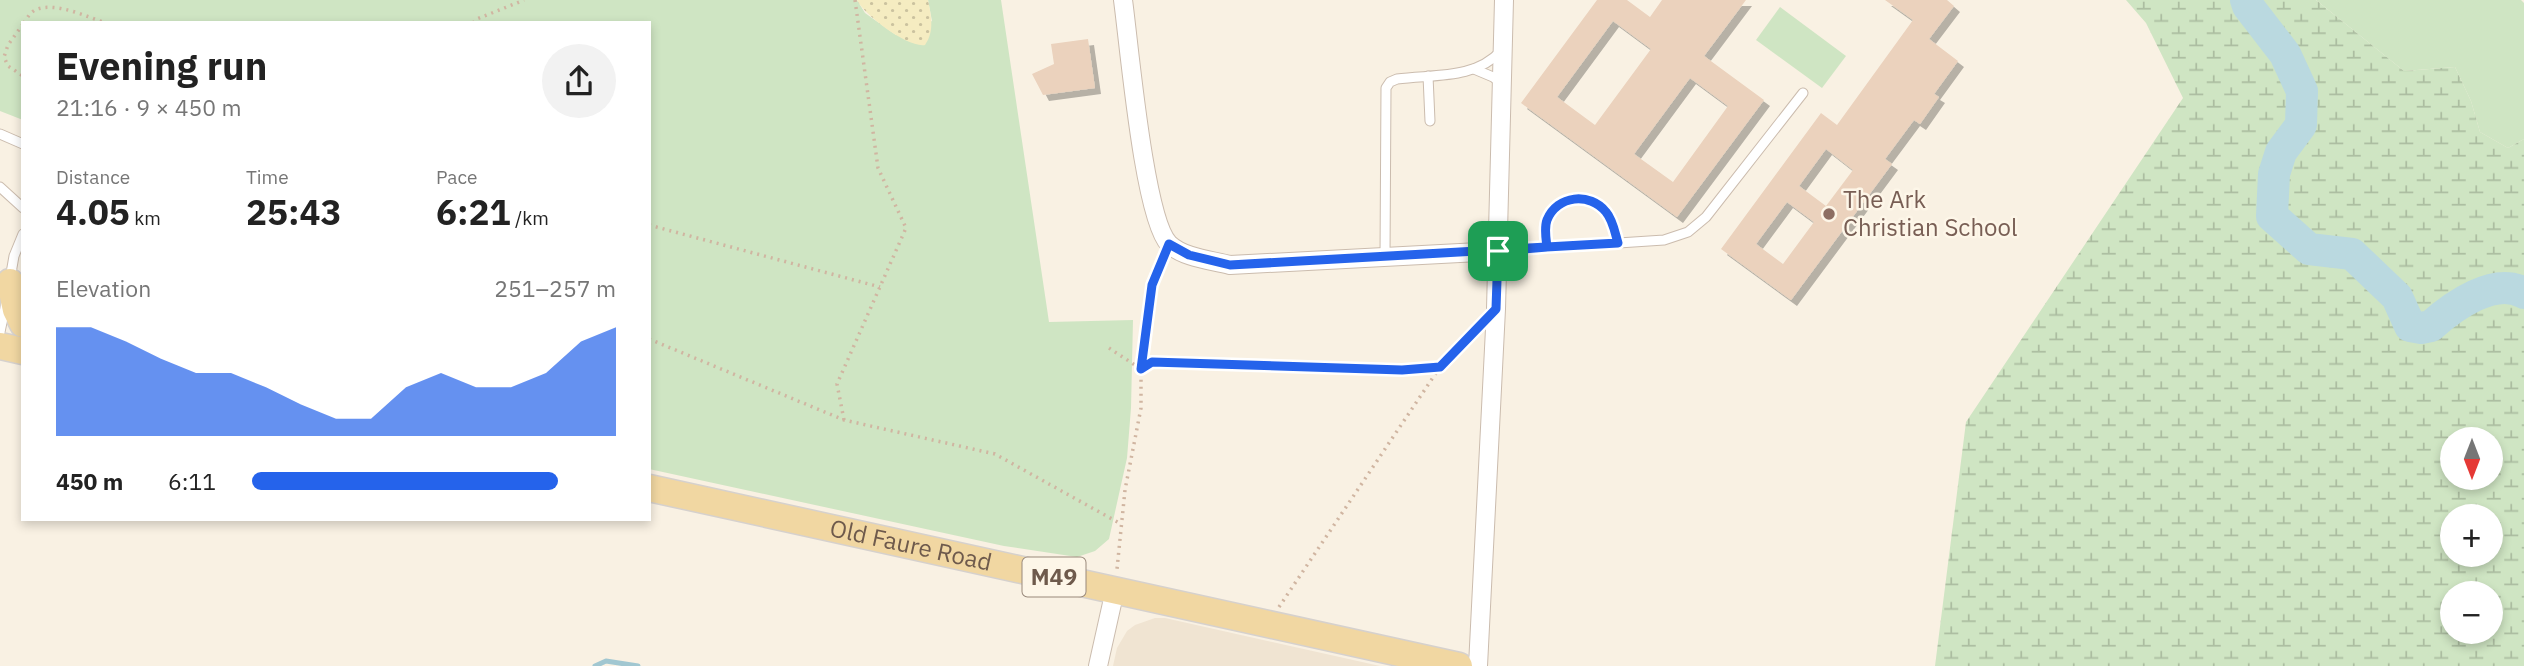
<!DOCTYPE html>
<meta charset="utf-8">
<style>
body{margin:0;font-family:"IBM Plex Sans",sans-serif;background:#f2f2f2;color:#222;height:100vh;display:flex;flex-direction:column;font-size:26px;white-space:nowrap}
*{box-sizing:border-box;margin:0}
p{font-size:23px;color:#767676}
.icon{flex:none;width:38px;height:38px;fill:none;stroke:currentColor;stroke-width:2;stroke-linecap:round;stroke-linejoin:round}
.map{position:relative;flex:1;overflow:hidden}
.panel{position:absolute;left:21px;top:21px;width:630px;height:500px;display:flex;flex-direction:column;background:#fff;border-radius:0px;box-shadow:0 4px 10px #0003}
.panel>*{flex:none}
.needle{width:46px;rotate:180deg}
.controls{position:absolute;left:2440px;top:427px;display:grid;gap:14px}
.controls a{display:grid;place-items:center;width:63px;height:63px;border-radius:50%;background:#fff;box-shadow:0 4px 10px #0003;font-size:35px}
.pin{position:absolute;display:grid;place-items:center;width:60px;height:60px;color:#fff;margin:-30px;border-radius:14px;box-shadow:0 4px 10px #0006}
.round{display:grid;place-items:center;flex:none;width:74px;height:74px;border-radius:37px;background:#f2f2f2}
.head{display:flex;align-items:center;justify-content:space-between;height:119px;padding:0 35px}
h1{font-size:38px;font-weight:800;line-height:52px}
.metrics{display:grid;grid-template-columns:repeat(3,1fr);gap:10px;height:119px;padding:7px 35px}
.metrics div{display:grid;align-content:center}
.metrics b{font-size:35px;font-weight:800}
.metrics small{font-size:19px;font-weight:400}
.metrics p{font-size:19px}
.chart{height:196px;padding:14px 35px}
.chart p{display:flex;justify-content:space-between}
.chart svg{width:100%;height:126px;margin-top:7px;fill:#2563eb;opacity:.7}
ul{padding:0 35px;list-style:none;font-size:23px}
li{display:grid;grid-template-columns:112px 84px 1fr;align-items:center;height:52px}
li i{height:18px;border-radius:9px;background:#2563eb}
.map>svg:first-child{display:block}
.residential{fill:#f0e4d2}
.green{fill:#cfe5c3}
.wetland{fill:url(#wetland-marsh);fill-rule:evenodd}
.sand{fill:url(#sand-dots)}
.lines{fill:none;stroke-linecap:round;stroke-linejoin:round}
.stream{stroke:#a1c7d1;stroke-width:5}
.river{stroke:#bad9e0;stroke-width:32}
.building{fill:#ebd2bd;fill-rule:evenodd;filter:url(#shadow)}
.service-casing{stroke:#cbbcae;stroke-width:11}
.minor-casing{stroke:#cbbcae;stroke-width:20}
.primary-casing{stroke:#d6d1cd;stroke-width:29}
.path{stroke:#d0b5a1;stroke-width:3.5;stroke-dasharray:2 5;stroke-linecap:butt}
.service{stroke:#fff;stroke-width:9}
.minor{stroke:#fff;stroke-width:18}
.primary{stroke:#f1d7a2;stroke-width:26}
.route-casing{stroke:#fff;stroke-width:14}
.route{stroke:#2563eb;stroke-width:9}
.education-dot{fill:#8d6e63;stroke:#fdf6e8;stroke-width:2.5}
.labels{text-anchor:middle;stroke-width:5;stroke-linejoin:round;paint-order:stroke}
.shield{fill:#fdf6e8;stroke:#99897b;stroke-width:2}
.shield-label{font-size:23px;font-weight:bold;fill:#6e5a4c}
.education-label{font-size:24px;fill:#785e54;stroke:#fdf6e8;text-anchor:start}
.street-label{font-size:24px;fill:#6e5a4c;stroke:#fdf6e8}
</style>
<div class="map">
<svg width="2524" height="666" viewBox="0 0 2524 666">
<defs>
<pattern id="wetland-marsh" width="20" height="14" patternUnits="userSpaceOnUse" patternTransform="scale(1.75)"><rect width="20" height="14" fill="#cfe5c3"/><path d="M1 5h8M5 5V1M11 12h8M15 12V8" fill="none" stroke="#acbda1"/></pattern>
<pattern id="sand-dots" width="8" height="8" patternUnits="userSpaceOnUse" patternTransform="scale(1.75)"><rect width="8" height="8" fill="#f5ecc1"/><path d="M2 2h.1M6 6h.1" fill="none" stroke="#cbc29f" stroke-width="1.8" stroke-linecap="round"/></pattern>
<filter id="shadow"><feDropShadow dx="6" dy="6" stdDeviation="0" flood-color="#0004"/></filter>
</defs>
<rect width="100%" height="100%" fill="#f9f1e3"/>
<path class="residential" d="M1155,618H1165L1380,666H1113L1117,648L1127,631L1135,625Z"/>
<g class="green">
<path d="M0,0H857L865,13L896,35L932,21L928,0H1001L1049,322L1133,320L1131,408L1127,458L1109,539L1095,551L1077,557L1004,546L649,469V23H23V120L0,111Z"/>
<path d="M2316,0H2521L2524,3V139L2508,148L2480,132L2471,101L2455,67L2404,71Z"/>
<path d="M1780,7L1846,56L1822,88L1756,40Z"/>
</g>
<path class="wetland" d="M2126,0H2316L2404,71L2455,67L2471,101L2480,132L2508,148L2524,139V666H1935L1966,422L2183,98L2146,23ZM2452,439H2490V478H2452ZM2452,516H2490V555H2452ZM2452,593H2490V632H2452Z"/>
<path class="sand" d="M857,0H928C931,16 935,31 925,45C908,48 864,15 857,0Z"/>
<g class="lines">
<path class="stream" d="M595,666L606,661L638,666"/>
<path class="river" d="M2246,0L2248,6L2285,54L2302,91L2301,125L2281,152L2274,174L2272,216L2309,249L2352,254L2397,297L2410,326L2421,328L2431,326C2453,306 2495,276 2524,293"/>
</g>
<g class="building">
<path d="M1597,0H1627L1650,17L1662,0H1746L1704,56L1764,100L1677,217L1521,103ZM1613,21L1651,49L1595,125L1557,97ZM1690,78L1728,106L1673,182L1634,154Z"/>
<path d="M1885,0H1947L1954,6L1929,39L1958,61L1934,94L1939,97L1920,124L1914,120L1885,159L1892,164L1791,300L1721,249L1821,113L1837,125L1913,20ZM1826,149L1853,170L1826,206L1799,186ZM1787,202L1814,222L1783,264L1756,244Z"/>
<path d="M1088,39L1095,88L1043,95L1032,74L1054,64L1051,44Z"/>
</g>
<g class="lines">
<defs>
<g id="service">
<path d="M1474,69L1493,77L1502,84"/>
<path d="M1428,76L1430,121"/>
<path d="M0,134L23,144"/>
<path d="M0,187L23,208"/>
<path d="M1547,248C1546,239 1544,229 1547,220C1557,196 1590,192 1606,212C1613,220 1615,233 1618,243"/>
<path d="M1498,251L1664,240L1688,232L1706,217L1803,93"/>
<path d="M1385,257L1386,88L1390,82L1397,79C1433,74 1474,80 1501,51"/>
<path d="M10,279L14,256L23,234"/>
<path d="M0,332L6,303"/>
</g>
<g id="minor">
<path d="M1123,0C1129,43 1144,219 1169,244C1184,258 1211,260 1230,265L1498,251"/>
<path d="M1098,666L1115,590"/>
<path d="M1478,666L1496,309L1504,0"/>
</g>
<g id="primary">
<path d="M10,282L16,310L23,324"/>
<path d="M0,346L23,351"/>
<path id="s1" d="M649,488L1459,666"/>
</g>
</defs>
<use href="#service" class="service-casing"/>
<use href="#minor" class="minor-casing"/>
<use href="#primary" class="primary-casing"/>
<g class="path">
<path d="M24,23C27,18 30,13 35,10C55,1 87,17 106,23"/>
<path d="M473,23L477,19L524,0"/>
<path d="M23,24L8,45L4,57L8,66L23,76"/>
<path d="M649,225L880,287"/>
<path d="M649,339L844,420L995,454L1121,524"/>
<path d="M1109,348L1141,369V408L1125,490L1117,569"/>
<path d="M1141,369L1152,362L1402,370L1440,367L1477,329"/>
<path d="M1141,369L1152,285L1163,258"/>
<path d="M844,420L837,384L906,228L878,168L855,0"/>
<path d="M1279,607L1440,367"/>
</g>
<use href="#service" class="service"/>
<use href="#minor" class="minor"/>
<use href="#primary" class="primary"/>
</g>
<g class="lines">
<defs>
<path id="route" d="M1498,251L1496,309L1440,367L1402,370L1152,362L1141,369L1152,285L1169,244L1189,255L1230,265L1618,243C1615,233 1613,220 1606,212C1590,192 1557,195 1547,220C1544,228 1546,239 1547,247L1498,251"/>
</defs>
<use href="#route" class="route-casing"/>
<use href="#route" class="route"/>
</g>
<circle class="education-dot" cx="1829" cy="214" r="7"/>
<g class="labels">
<rect class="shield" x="1022.5" y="557.5" width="63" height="39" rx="5"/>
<g class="shield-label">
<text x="1054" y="585">M49</text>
</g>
<g class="education-label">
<text x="1843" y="208">The Ark<tspan x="1843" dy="28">Christian School</tspan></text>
</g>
<g class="street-label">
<text dy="8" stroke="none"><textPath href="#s1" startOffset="268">Old Faure Road</textPath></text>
</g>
</g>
</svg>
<div class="controls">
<a><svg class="needle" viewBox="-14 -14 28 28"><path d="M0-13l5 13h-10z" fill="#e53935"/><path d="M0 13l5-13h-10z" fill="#767676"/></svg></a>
<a>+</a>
<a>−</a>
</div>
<div class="pin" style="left:1498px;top:251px;background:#1e9e55"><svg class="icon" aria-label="arrive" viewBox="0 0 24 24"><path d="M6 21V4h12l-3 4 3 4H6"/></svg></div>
<section class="panel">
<div class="head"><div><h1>Evening run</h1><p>21:16 · 9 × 450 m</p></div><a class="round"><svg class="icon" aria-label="share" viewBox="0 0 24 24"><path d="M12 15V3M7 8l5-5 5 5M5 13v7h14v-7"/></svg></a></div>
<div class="metrics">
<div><p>Distance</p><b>4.05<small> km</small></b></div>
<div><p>Time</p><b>25:43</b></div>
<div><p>Pace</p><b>6:21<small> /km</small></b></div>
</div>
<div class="chart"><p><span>Elevation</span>251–257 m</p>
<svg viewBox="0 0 160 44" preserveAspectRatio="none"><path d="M0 44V6L10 6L20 11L30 17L40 22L50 22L60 27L70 33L80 38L90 38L100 27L110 22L120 27L130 27L140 22L150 11L160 6V44z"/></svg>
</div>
<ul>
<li><b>450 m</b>6:11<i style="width:84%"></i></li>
</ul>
</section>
</div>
